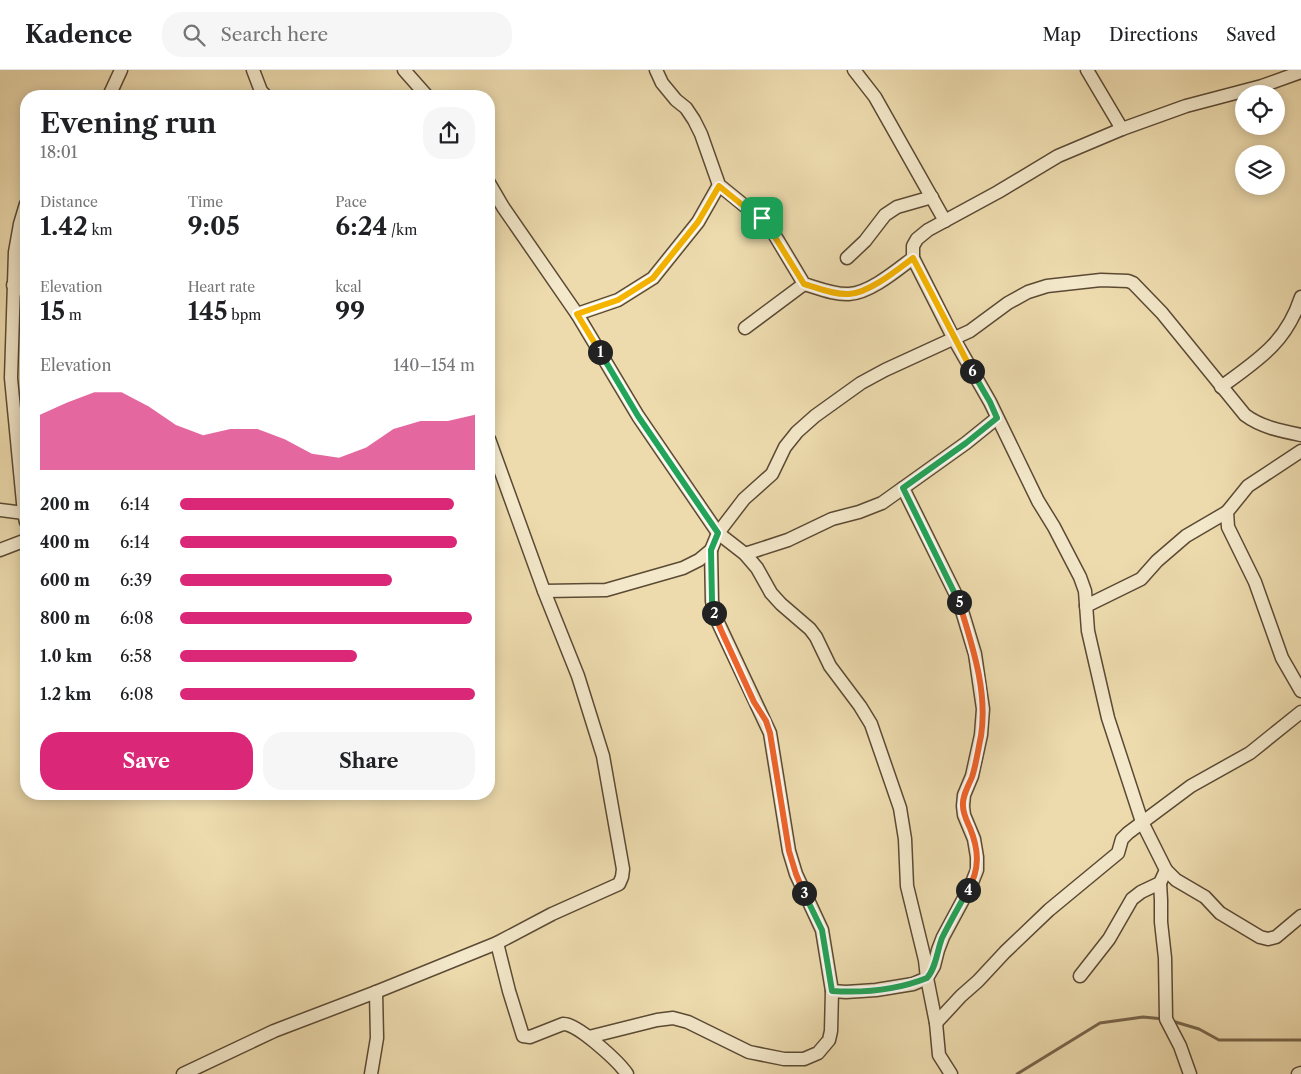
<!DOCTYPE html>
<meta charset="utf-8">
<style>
body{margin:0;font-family:"Libre Caslon Text",serif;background:#f6f6f6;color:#202124;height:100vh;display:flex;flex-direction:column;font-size:19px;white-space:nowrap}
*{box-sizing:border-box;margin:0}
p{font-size:16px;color:#757577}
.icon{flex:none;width:28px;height:28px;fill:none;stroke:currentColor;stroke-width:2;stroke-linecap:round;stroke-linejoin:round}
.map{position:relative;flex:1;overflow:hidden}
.details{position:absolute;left:20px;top:20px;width:475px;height:710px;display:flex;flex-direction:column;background:#fff;border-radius:20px;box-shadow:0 2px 12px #0003}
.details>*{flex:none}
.fabs{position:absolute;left:1235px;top:15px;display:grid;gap:10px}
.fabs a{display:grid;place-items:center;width:50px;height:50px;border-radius:50%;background:#fff;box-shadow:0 2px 12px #0003;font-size:25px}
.pin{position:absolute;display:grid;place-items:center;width:42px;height:42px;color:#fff;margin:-21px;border-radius:10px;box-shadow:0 2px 8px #0006}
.km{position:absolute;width:25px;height:25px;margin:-12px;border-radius:50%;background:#222;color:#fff;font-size:14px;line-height:25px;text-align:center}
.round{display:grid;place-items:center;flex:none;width:52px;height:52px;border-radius:20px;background:#f6f6f6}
.head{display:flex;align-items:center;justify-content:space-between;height:85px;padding:0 20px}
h1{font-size:28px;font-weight:700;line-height:38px}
.metrics{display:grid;grid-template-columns:repeat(3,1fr);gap:8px;height:85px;padding:5px 20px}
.metrics div{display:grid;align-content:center}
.metrics b{font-size:25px;font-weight:700}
.metrics small{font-size:14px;font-weight:400}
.metrics p{font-size:14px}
.chart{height:140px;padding:10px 20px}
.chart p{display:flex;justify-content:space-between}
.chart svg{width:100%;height:90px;margin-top:5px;fill:#db2777;opacity:.7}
.primary-button{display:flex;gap:10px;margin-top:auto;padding:10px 20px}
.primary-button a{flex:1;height:58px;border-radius:20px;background:#db2777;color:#fff;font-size:20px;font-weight:700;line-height:58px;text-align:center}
.primary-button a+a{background:#f6f6f6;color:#202124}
ul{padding:0 20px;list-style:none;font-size:16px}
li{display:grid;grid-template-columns:80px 60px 1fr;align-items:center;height:38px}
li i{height:12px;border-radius:6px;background:#db2777}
header{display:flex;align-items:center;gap:30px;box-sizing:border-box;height:70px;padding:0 25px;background:#fff;border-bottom:1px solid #e0e0e0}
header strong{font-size:24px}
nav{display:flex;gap:28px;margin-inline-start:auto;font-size:18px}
.search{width:350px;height:45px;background:#f6f6f6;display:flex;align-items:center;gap:12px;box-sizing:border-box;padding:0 18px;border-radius:20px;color:#757577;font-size:19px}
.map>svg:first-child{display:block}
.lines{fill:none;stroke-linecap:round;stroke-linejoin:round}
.stream{stroke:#77664c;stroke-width:3}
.minor-casing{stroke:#5b4a34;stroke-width:15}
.minor{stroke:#f3e8ca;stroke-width:12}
.split-1-casing{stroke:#fff;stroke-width:10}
.split-2-casing{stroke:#fff;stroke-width:10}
.split-3-casing{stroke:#fff;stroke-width:10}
.split-4-casing{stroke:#fff;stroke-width:10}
.split-5-casing{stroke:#fff;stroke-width:10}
.split-6-casing{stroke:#fff;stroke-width:10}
.split-7-casing{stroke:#fff;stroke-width:10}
.split-1{stroke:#f5b400;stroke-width:6}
.split-2{stroke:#22a559;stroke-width:6}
.split-3{stroke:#f0652b;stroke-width:6}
.split-4{stroke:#22a559;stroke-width:6}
.split-5{stroke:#f0652b;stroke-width:6}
.split-6{stroke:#22a559;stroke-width:6}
.split-7{stroke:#f5b400;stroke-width:6}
</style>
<header>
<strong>Kadence</strong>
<div class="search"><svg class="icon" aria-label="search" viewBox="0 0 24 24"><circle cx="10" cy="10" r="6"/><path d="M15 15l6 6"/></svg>Search here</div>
<nav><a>Map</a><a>Directions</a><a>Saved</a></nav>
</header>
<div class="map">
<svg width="1301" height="1004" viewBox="0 0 1301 1004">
<rect width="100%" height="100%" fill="#eddbae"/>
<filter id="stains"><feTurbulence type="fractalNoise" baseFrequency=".004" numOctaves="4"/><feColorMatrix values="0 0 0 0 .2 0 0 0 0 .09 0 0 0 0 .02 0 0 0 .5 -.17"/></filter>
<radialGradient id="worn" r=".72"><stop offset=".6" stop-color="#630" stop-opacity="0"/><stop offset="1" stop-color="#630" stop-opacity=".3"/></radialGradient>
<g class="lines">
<g class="stream">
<path d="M1172,951L1199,959L1219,970H1301"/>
<path d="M1017,1004L1100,953L1143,947L1164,949"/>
</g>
<defs>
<g id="minor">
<path d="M253,0L261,21L266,26"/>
<path d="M404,0L427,26"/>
<path d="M656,0L662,13L676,30L686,38L694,50L701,64L719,115L751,141L762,148L771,159L804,214C818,218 834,225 849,224C870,223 897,200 913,188V176L917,169L928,160L998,122L1058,86L1122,59L1186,36L1262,16L1301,2"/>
<path d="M854,0L875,27L945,151"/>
<path d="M1087,0L1122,59"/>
<path d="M109,26L121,0"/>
<path d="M489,113L503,137L577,244L638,346L718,463L745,484L757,498L771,523L781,534L810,559L816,567L830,596L860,636L871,654L900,738L905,769L907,816L925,890L927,908L936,953L939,985L951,1004"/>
<path d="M26,134L20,154L15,182L11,308L24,443L26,452"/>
<path d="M847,188L865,171L885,145L897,137L932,127"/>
<path d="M913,188L954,269L990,332L1038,431L1054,457L1080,507L1085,521L1088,561L1108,648L1142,752L1166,800L1160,813L1141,822L1132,829L1109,869L1080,906"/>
<path d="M13,215L26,222"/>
<path d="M577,244L618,230L653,208L698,152L719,115"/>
<path d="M745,258L804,214"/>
<path d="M1221,317C1258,290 1286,273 1301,227"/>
<path d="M1301,381L1248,416L1227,442L1228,457L1255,512L1282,588L1301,621"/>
<path d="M0,440L24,443"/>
<path d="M0,480L26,470"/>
<path d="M745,484L788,470L832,449L859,442L882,433L966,373L997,348"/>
<path d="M544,521L606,520L683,498L699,490L711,480L718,463L744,429L772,404L785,377L797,362L815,346L861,313L885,300L970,261L1008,233L1028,222L1047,216L1101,210L1128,211L1133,213L1162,243L1245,345C1261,357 1281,361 1301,365"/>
<path d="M1086,536L1141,509L1157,491L1186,466L1227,442"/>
<path d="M1166,800L1176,810L1205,827L1220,843L1260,867L1268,869L1276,867L1301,846"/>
<path d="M1160,813L1161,830V852L1165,888L1166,949L1180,976L1190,1004"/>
<path d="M497,873L509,921L523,966L530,967L563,954C577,953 619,992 627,1004"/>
<path d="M832,921L846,922L876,920L913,914L927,908L934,896L938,880L943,867L971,815L977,800V787L974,769L964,745L963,736L964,725L972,706L981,665L983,639L975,584L959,531L903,418"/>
<path d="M936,953L961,926L978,911L1005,882L1049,840L1118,783L1122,769L1128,763L1191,716L1250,683L1301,642"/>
<path d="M589,967L657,950L673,948L688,952L749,982L784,989H804L818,983L829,970L831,961L832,921L822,860L796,804L789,781L770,663L715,546L712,531L711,480"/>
<path d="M183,1004L274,961L376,922L497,873L552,844L619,814L622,807L623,799L603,686L578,606L544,521L489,369"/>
<path d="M371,1004L377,968L376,922"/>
<path d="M1298,1004L1301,1003"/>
</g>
</defs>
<use href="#minor" class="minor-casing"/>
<use href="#minor" class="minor"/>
</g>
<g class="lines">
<defs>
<path id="split-1" d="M600,282L577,244L618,230L653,208L698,152L719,116L751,142L762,148"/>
<path id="split-2" d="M600,282L638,346L718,463L711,480L712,531L714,543"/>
<path id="split-3" d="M714,543L721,560L754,632L766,651L770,663L789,781L796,804L804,823"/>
<path id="split-4" d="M804,823L822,860L832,921C864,923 897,920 927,908C936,898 937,881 942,868C950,852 959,836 968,820"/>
<path id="split-5" d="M959,532C972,575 988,621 981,666C978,680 976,695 972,707C968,717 962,726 963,736C963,744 967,751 970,758C979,780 980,799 968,820"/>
<path id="split-6" d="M959,532L903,418L966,373L997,348L990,332L972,301"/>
<path id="split-7" d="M762,148L770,159L804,214C818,218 834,225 849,224C869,223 897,200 913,188L972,301"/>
</defs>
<use href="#split-1" class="split-1-casing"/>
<use href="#split-2" class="split-2-casing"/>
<use href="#split-3" class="split-3-casing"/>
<use href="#split-4" class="split-4-casing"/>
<use href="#split-5" class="split-5-casing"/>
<use href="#split-6" class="split-6-casing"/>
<use href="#split-7" class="split-7-casing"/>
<use href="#split-1" class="split-1"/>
<use href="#split-2" class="split-2"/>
<use href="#split-3" class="split-3"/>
<use href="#split-4" class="split-4"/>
<use href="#split-5" class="split-5"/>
<use href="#split-6" class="split-6"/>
<use href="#split-7" class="split-7"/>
</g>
<rect width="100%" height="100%" filter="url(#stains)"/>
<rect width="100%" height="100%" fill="url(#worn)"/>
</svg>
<div class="fabs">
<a><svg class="icon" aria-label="locate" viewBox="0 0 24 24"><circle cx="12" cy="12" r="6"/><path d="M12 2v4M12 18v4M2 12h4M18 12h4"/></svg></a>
<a><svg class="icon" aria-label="layers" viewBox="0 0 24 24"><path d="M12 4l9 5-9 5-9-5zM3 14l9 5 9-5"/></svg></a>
</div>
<div class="pin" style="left:762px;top:148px;background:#1e9e55"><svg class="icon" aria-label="arrive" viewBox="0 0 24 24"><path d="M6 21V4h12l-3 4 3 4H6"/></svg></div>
<b class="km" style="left:600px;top:282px">1</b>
<b class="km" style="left:714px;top:543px">2</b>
<b class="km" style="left:804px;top:823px">3</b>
<b class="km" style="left:968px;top:820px">4</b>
<b class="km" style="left:959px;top:532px">5</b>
<b class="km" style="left:972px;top:301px">6</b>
<section class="details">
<div class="head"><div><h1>Evening run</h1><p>18:01</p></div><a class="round"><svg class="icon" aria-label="share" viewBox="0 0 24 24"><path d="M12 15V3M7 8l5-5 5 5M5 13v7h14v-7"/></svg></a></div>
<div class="metrics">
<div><p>Distance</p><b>1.42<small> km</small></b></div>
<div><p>Time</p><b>9:05</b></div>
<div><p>Pace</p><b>6:24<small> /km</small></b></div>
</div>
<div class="metrics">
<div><p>Elevation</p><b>15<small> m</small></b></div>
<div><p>Heart rate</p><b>145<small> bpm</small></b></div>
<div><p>kcal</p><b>99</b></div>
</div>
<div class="chart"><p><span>Elevation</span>140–154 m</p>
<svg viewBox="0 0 160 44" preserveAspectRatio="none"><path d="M0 44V17L10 11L20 6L30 6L40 13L50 22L60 27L70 24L80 24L90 29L100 36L110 38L120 33L130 24L140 20L150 20L160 17V44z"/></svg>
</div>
<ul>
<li><b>200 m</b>6:14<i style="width:93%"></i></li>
<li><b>400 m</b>6:14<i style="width:94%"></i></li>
<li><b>600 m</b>6:39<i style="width:72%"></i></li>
<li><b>800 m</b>6:08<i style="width:99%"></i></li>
<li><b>1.0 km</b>6:58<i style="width:60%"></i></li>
<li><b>1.2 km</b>6:08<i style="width:100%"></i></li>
</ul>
<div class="primary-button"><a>Save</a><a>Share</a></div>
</section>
</div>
